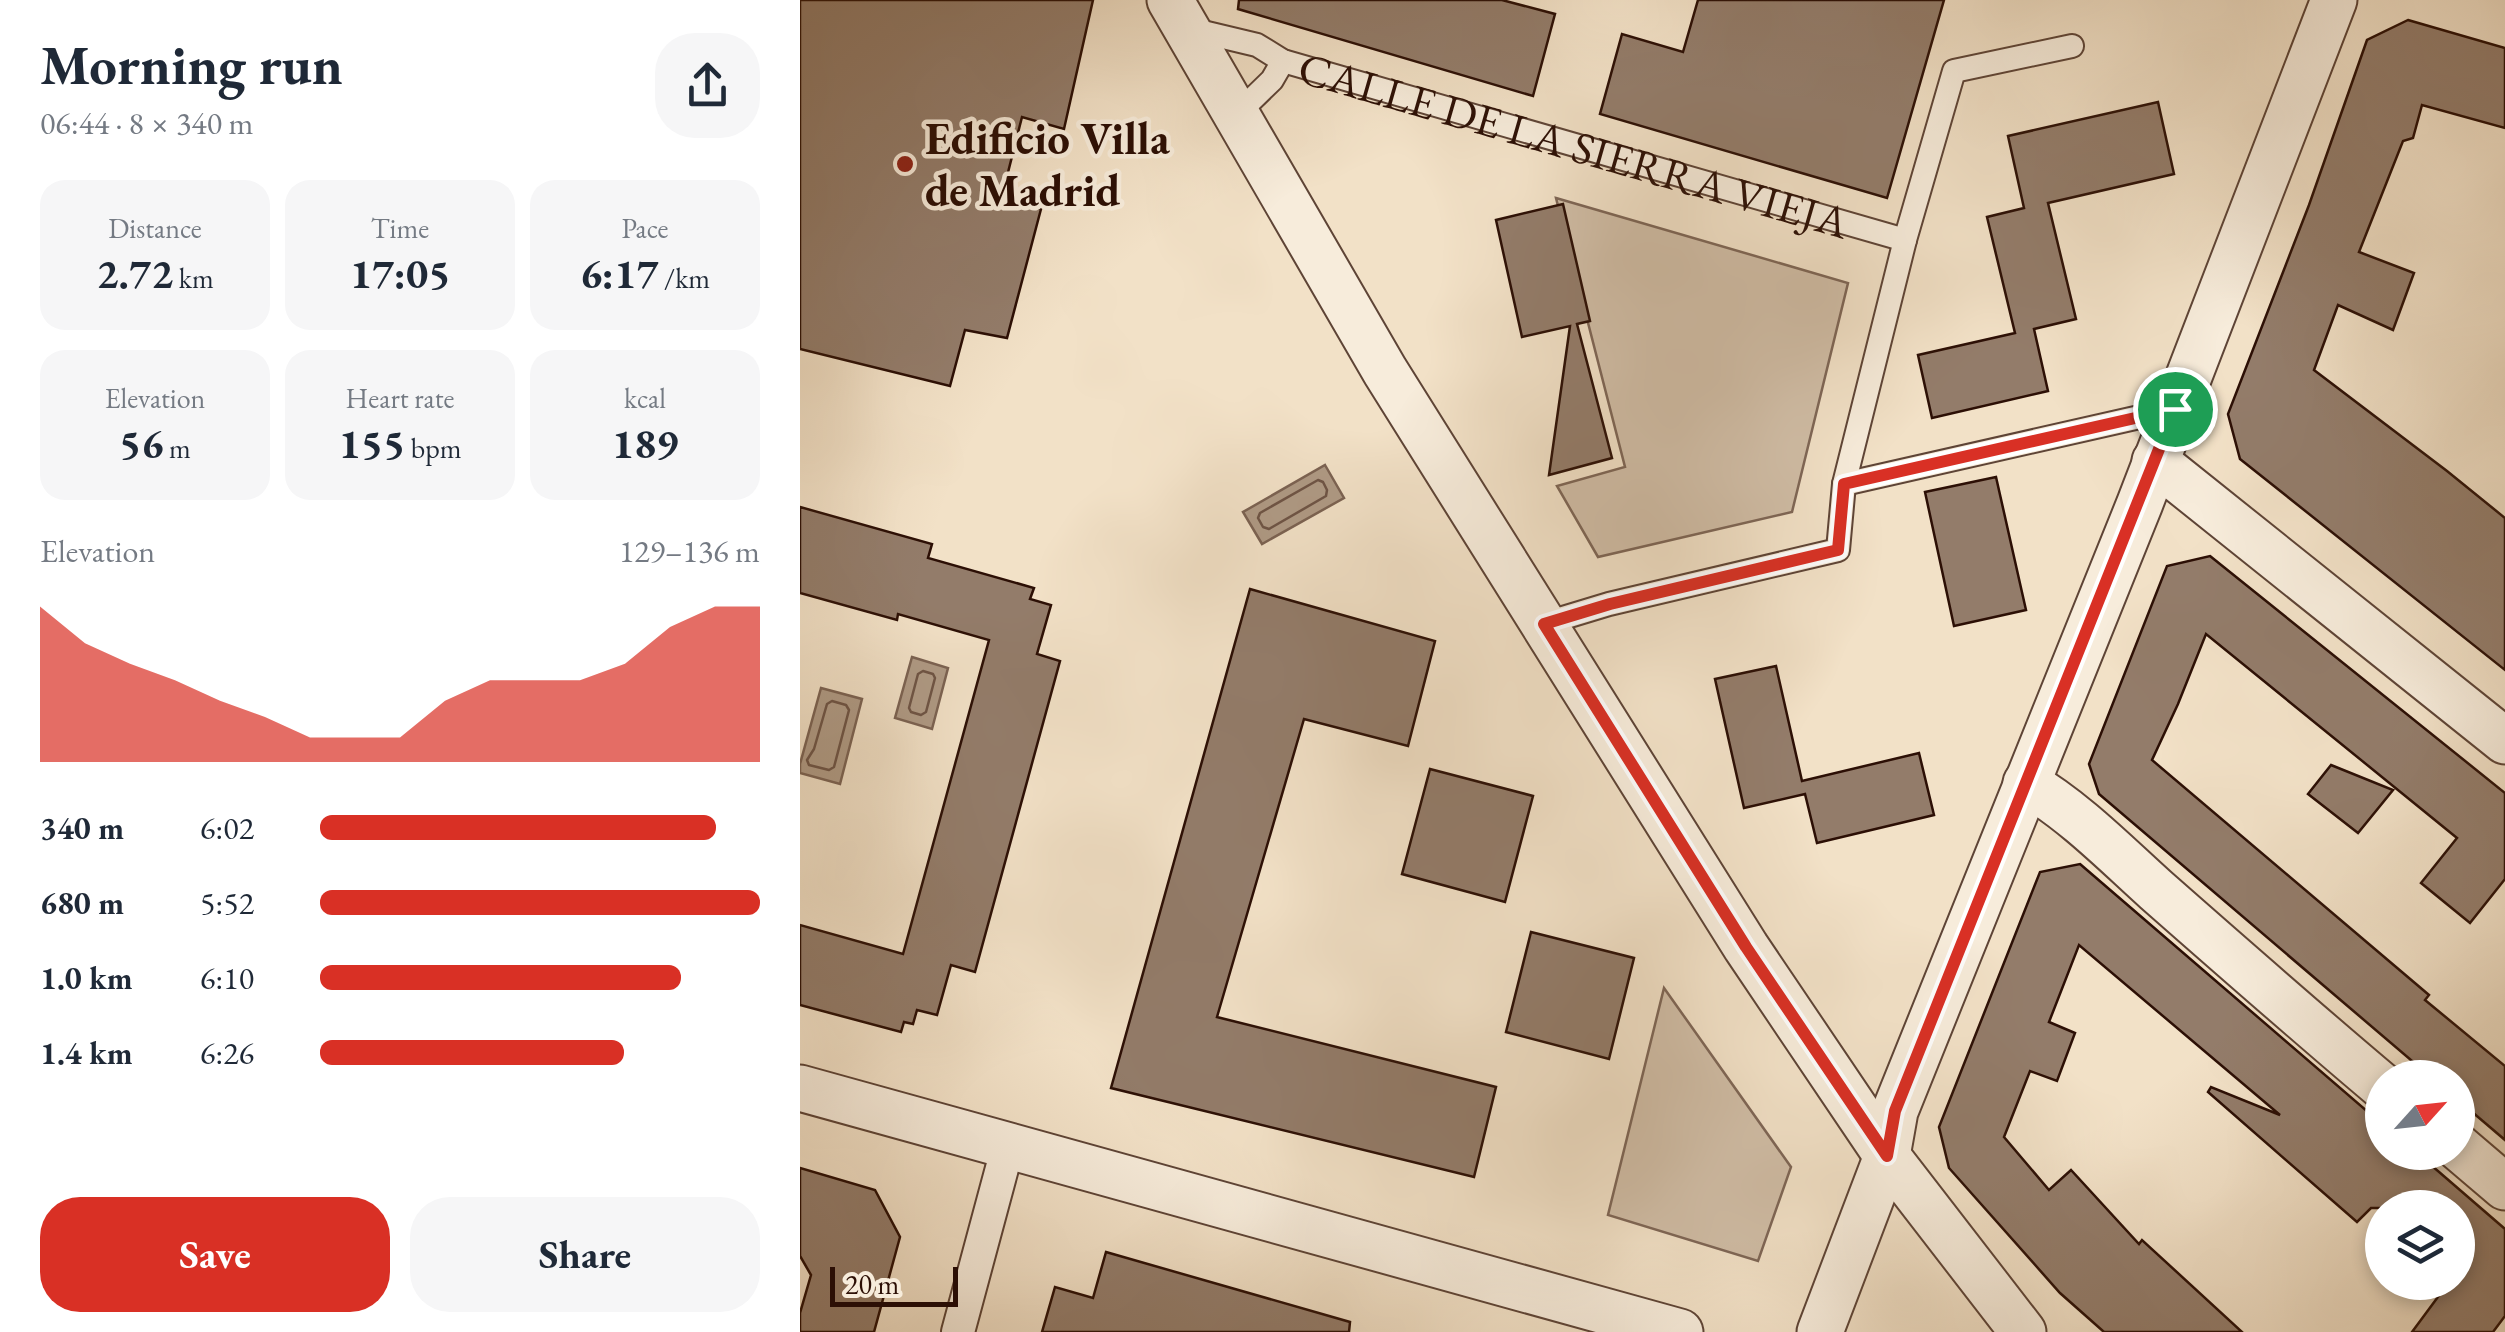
<!DOCTYPE html>
<meta charset="utf-8">
<style>
body{margin:0;font-family:"EB Garamond",serif;background:#f6f6f7;color:#1f2937;height:100vh;display:flex;flex-direction:column;font-size:38px;white-space:nowrap}
*{box-sizing:border-box;margin:0}
p{font-size:32px;color:#747a83}
.icon{flex:none;width:55px;height:55px;fill:none;stroke:currentColor;stroke-width:2;stroke-linecap:round;stroke-linejoin:round}
.map{position:relative;flex:1;overflow:hidden}
.details{display:flex;flex-direction:column;background:#fff;width:800px}
.details>*{flex:none}
.needle{width:65px;rotate:63deg}
.controls{position:absolute;left:1565px;top:1060px;display:grid;gap:20px}
.controls a{display:grid;place-items:center;width:110px;height:110px;border-radius:50%;background:#fff;box-shadow:0 5px 15px #0003;font-size:50px}
.scale{position:absolute;left:30px;bottom:25px;width:128px;box-sizing:border-box;padding-left:10px;border:5px solid #2c0f05;border-top:0;font-size:28px;line-height:35px;white-space:nowrap;color:#2c0f05;-webkit-text-stroke:8px #f7ecdb;paint-order:stroke}
.pin{position:absolute;display:grid;place-items:center;width:85px;height:85px;color:#fff;margin:-42px;border:5px solid #fff;border-radius:50%;box-shadow:0 2px 10px #0007}
.round{display:grid;place-items:center;flex:none;width:105px;height:105px;border-radius:40px;background:#f6f6f7}
.summary{display:flex;align-items:center;justify-content:space-between;height:170px;padding:0 40px}
h1{font-size:55px;font-weight:700;line-height:75px}
.figures{display:grid;grid-template-columns:repeat(3,1fr);gap:15px;height:170px;padding:10px 40px}
.figures div{display:grid;align-content:center;border-radius:25px;background:#f6f6f7;text-align:center}
.figures b{font-size:42px;font-weight:700}
.figures small{font-size:28px;font-weight:400}
.figures p{font-size:28px}
.chart{height:280px;padding:20px 40px}
.chart p{display:flex;justify-content:space-between}
.chart svg{width:100%;height:180px;margin-top:10px;fill:#d93025;opacity:.7}
.cta{display:flex;gap:20px;margin-top:auto;padding:20px 40px}
.cta a{flex:1;height:115px;border-radius:40px;background:#d93025;color:#fff;font-size:40px;font-weight:700;line-height:115px;text-align:center}
.cta a+a{background:#f6f6f7;color:#1f2937}
ul{padding:0 40px;list-style:none;font-size:32px}
li{display:grid;grid-template-columns:160px 120px 1fr;align-items:center;height:75px}
li i{height:25px;border-radius:12px;background:#d93025}
main{display:flex;flex:1;min-height:0}
.map>svg:first-child{display:block}
.green{fill:#d0bda6;stroke:#7e6656;stroke-width:2.5}
.water{fill:#af9a85;stroke:#7b6252;stroke-width:2.5}
.lines{fill:none;stroke-linecap:round;stroke-linejoin:round}
.shore{stroke:#6e5445;stroke-width:2.5}
.building{fill:#937c6a;stroke:#2c0f05;stroke-width:2.5}
.service-casing{stroke:#5e4436;stroke-width:26}
.pedestrian-casing{stroke:#5e4436;stroke-width:36}
.minor-casing{stroke:#5e4436;stroke-width:49}
.service{stroke:#f7ecdb;stroke-width:22}
.pedestrian{stroke:#f7ecdb;stroke-width:32}
.minor{stroke:#f7ecdb;stroke-width:45}
.route-casing{stroke:#fff;stroke-width:20}
.route{stroke:#d93025;stroke-width:12}
.poi-dot{fill:#8f2418;stroke:#f7ecdb;stroke-width:4}
.labels{text-anchor:middle;stroke-width:9;stroke-linejoin:round;paint-order:stroke}
.poi-label{font-size:45px;font-weight:bold;fill:#2c0f05;stroke:#f7ecdb;text-anchor:start}
.street-label{font-size:45px;fill:#2c0f05;stroke:#f7ecdb}
</style>
<main>
<section class="details">
<div class="summary"><div><h1>Morning run</h1><p>06:44 · 8 × 340 m</p></div><a class="round"><svg class="icon" aria-label="share" viewBox="0 0 24 24"><path d="M12 15V3M7 8l5-5 5 5M5 13v7h14v-7"/></svg></a></div>
<div class="figures">
<div><p>Distance</p><b>2.72<small> km</small></b></div>
<div><p>Time</p><b>17:05</b></div>
<div><p>Pace</p><b>6:17<small> /km</small></b></div>
</div>
<div class="figures">
<div><p>Elevation</p><b>56<small> m</small></b></div>
<div><p>Heart rate</p><b>155<small> bpm</small></b></div>
<div><p>kcal</p><b>189</b></div>
</div>
<div class="chart"><p><span>Elevation</span>129–136 m</p>
<svg viewBox="0 0 160 44" preserveAspectRatio="none"><path d="M0 44V6L10 15L20 20L30 24L40 29L50 33L60 38L70 38L80 38L90 29L100 24L110 24L120 24L130 20L140 11L150 6L160 6V44z"/></svg>
</div>
<ul>
<li><b>340 m</b>6:02<i style="width:90%"></i></li>
<li><b>680 m</b>5:52<i style="width:100%"></i></li>
<li><b>1.0 km</b>6:10<i style="width:82%"></i></li>
<li><b>1.4 km</b>6:26<i style="width:69%"></i></li>
</ul>
<div class="cta"><a>Save</a><a>Share</a></div>
</section>
<div class="map">
<svg width="1705" height="1332" viewBox="0 0 1705 1332">
<rect width="100%" height="100%" fill="#f2e1c7"/>
<filter id="stains"><feTurbulence type="fractalNoise" baseFrequency=".002" numOctaves="4"/><feColorMatrix values="0 0 0 0 .2 0 0 0 0 .09 0 0 0 0 .02 0 0 0 .5 -.17"/></filter>
<radialGradient id="worn" r=".72"><stop offset=".6" stop-color="#630" stop-opacity="0"/><stop offset="1" stop-color="#630" stop-opacity=".3"/></radialGradient>
<g class="green">
<path d="M756,198L1048,283L992,512L798,557L757,486L825,467Z"/>
<path d="M864,988L991,1167L958,1261L808,1215Z"/>
</g>
<g class="water">
<path d="M525,465L544,498L462,544L443,512Z"/>
<path d="M112,657L148,668L132,729L95,718Z"/>
<path d="M21,688L62,699L40,784L0,773V764Z"/>
</g>
<g class="lines">
<g class="shore">
<path d="M518,480L523,482L527,490L526,496L469,529L463,527L458,518L460,513Z"/>
<path d="M123,671L133,674L135,678L126,712L121,715L111,712L109,708L118,674Z"/>
<path d="M32,701L46,705L49,710L34,767L29,770L9,765L7,760L14,749L27,704Z"/>
</g>
</g>
<g class="building">
<path d="M0,0H293L264,129L222,117L201,200L241,209L207,338L165,330L150,386L0,349Z"/>
<path d="M439,0H702L755,14L733,96L438,9Z"/>
<path d="M898,0H1144L1087,198L800,114L822,34L883,52Z"/>
<path d="M1608,20L1705,48V128L1622,105L1613,138L1603,141L1559,252L1614,273L1593,330L1538,305L1514,370L1647,471L1705,518V670L1440,459L1428,414L1509,205L1567,40Z"/>
<path d="M1358,102L1374,174L1248,203L1276,319L1234,329L1248,391L1132,418L1118,355L1215,333L1187,217L1224,208L1208,136Z"/>
<path d="M763,204L790,321L777,324L812,458L749,475L770,326L722,337L696,220Z"/>
<path d="M1196,477L1226,610L1154,626L1125,492Z"/>
<path d="M0,507L132,544L128,558L234,588L230,599L251,605L237,654L260,661L175,972L151,965L137,1015L117,1010L113,1024L104,1022L101,1032L0,1005V925L103,954L189,640L98,614L97,620L0,593Z"/>
<path d="M1410,556L1705,793V879L1670,923L1621,883L1657,838L1406,634L1378,704L1352,760L1629,995L1625,1000L1705,1066V1140L1658,1100V1078H1632L1299,794L1289,764L1367,566Z"/>
<path d="M450,589L635,641L608,746L504,719L417,1017L696,1087L674,1177L311,1088Z"/>
<path d="M976,666L1002,781L1119,753L1134,815L1017,843L1005,794L944,808L915,679Z"/>
<path d="M1531,765L1593,790L1558,833L1508,794Z"/>
<path d="M630,769L733,796L705,902L602,874Z"/>
<path d="M1280,864L1582,1124V1152H1616L1705,1229V1316L1693,1332H1612L1649,1282H1658V1208H1571L1557,1222L1408,1092L1411,1087L1480,1115L1279,945L1249,1022L1275,1033L1257,1081L1230,1071L1204,1137L1249,1190L1271,1170L1339,1244L1342,1240L1442,1332H1304L1260,1293L1149,1168L1139,1127L1240,872Z"/>
<path d="M731,932L834,958L809,1059L706,1032Z"/>
<path d="M0,1168L75,1190L100,1237L74,1332H0V1313L11,1275L0,1256Z"/>
<path d="M306,1252L550,1322L549,1332H242L255,1287L293,1298Z"/>
</g>
<g class="lines">
<defs>
<g id="service">
<path id="s1" d="M390,29L457,45L483,61L1105,240"/>
<path d="M436,115L472,80L483,61"/>
<path d="M1044,484L1375,409"/>
<path d="M743,624L809,604L1038,550L1044,484L1105,240L1154,71L1272,46"/>
</g>
<path id="pedestrian" d="M158,1332L208,1146"/>
<g id="minor">
<path d="M370,0L585,371L946,947L1087,1156L1223,1332"/>
<path d="M1355,461L1705,741"/>
<path d="M1226,783C1274,811 1315,853 1356,890C1431,956 1506,1022 1582,1086"/>
<path d="M0,1088L880,1332"/>
<path d="M1658,1147L1705,1187"/>
<path d="M1020,1332L1087,1156L1095,1111L1340,503L1534,0"/>
</g>
</defs>
<use href="#service" class="service-casing"/>
<use href="#pedestrian" class="pedestrian-casing"/>
<use href="#minor" class="minor-casing"/>
<use href="#service" class="service"/>
<use href="#pedestrian" class="pedestrian"/>
<use href="#minor" class="minor"/>
</g>
<g class="lines">
<defs>
<path id="route" d="M1375,409L1095,1111L1087,1156L946,947L744,624L810,604L1038,550L1044,484Z"/>
</defs>
<use href="#route" class="route-casing"/>
<use href="#route" class="route"/>
</g>
<circle class="poi-dot" cx="105" cy="164" r="10"/>
<g class="labels">
<g class="poi-label">
<text x="125" y="154">Edificio Villa<tspan x="125" dy="52">de Madrid</tspan></text>
</g>
<g class="street-label">
<text dy="16" stroke="none"><textPath href="#s1" startOffset="402">CALLE DE LA SIERRA VIEJA</textPath></text>
</g>
</g>
<rect width="100%" height="100%" filter="url(#stains)"/>
<rect width="100%" height="100%" fill="url(#worn)"/>
</svg>
<div class="controls">
<a><svg class="needle" viewBox="-14 -14 28 28"><path d="M0-13l5 13h-10z" fill="#e53935"/><path d="M0 13l5-13h-10z" fill="#747a83"/></svg></a>
<a><svg class="icon" aria-label="layers" viewBox="0 0 24 24"><path d="M12 4l9 5-9 5-9-5zM3 14l9 5 9-5"/></svg></a>
</div>
<div class="scale">20 m</div>
<div class="pin" style="left:1375px;top:409px;background:#1e9e55"><svg class="icon" aria-label="arrive" viewBox="0 0 24 24"><path d="M6 21V4h12l-3 4 3 4H6"/></svg></div>
</div>
</main>
